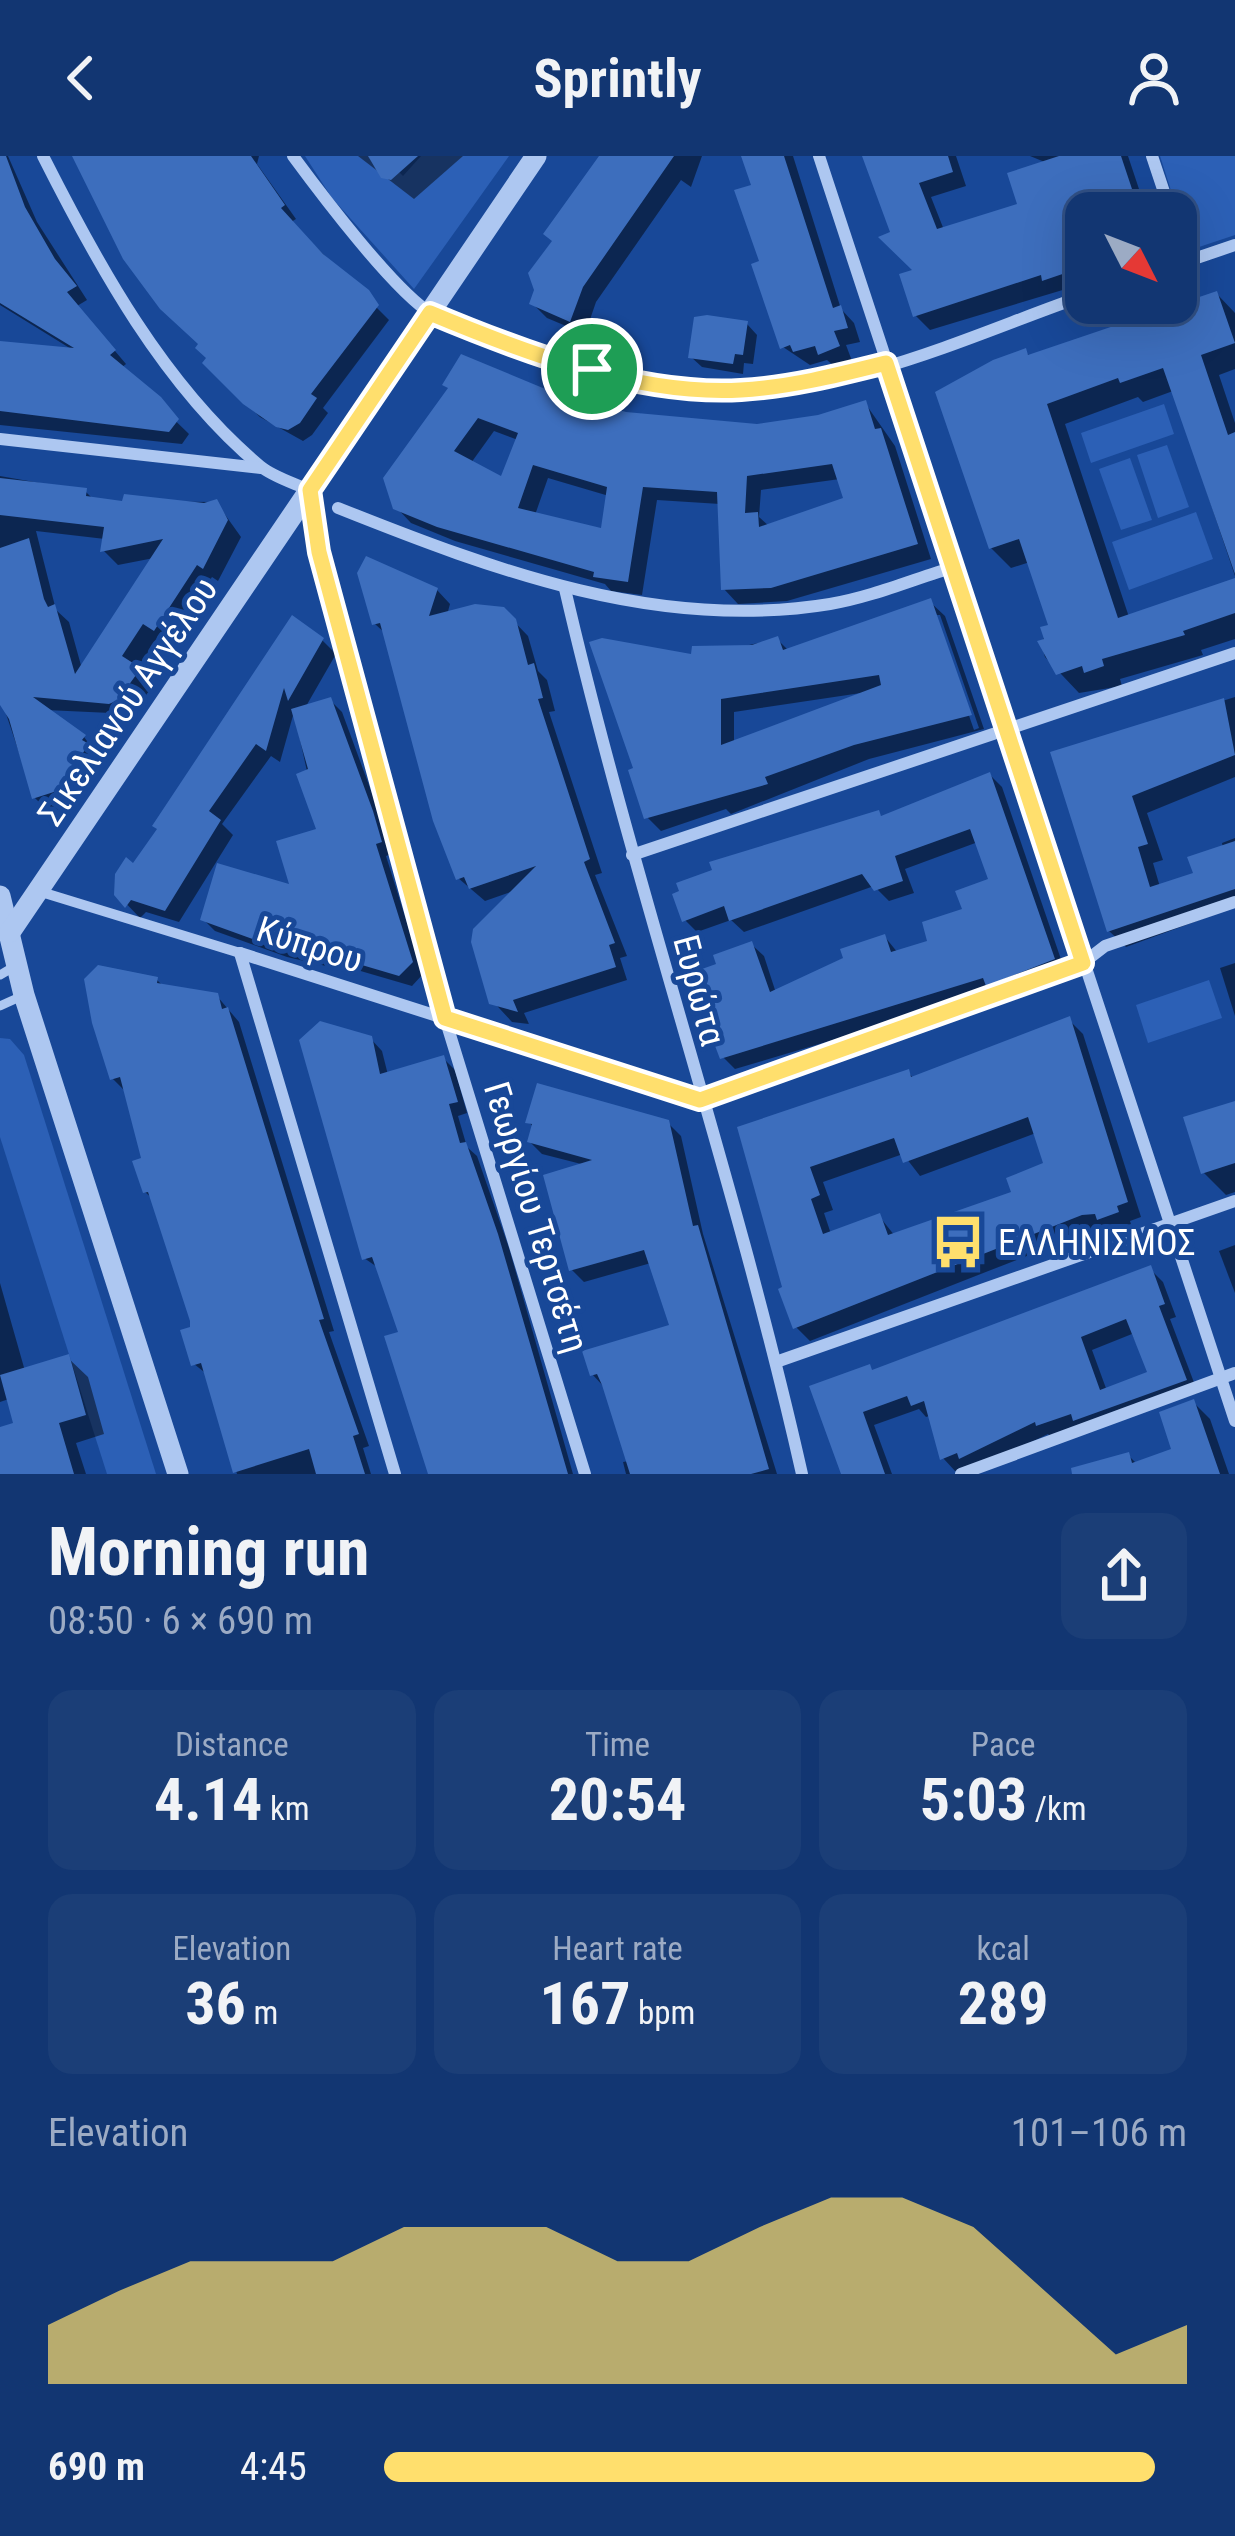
<!DOCTYPE html>
<meta charset="utf-8">
<style>
body{margin:0;font-family:"Roboto Condensed",sans-serif;background:#1b3e77;color:#f1f3f6;height:100vh;display:flex;flex-direction:column;font-size:45px;white-space:nowrap}
*{box-sizing:border-box;margin:0}
p{font-size:39px;color:#9cabc4}
.icon{flex:none;width:66px;height:66px;fill:none;stroke:currentColor;stroke-width:2;stroke-linecap:round;stroke-linejoin:round}
.map{position:relative;height:1318px;overflow:hidden}
.details{display:flex;flex-direction:column;background:#123672;flex:1}
.details>*{flex:none}
.needle{width:78px;rotate:132deg}
.controls{position:absolute;left:1065px;top:36px;display:grid;gap:24px}
.controls a{display:grid;place-items:center;width:132px;height:132px;border-radius:24px;background:#123672;box-shadow:0 12px 48px #0002,0 0 0 3px #315084;font-size:60px}
.pin{position:absolute;display:grid;place-items:center;width:102px;height:102px;color:#fff;margin:-51px;border:6px solid #fff;border-radius:50%;box-shadow:0 3px 12px #0007}
.round{display:grid;place-items:center;flex:none;width:126px;height:126px;border-radius:24px;background:#1b3e77}
.summary{display:flex;align-items:center;justify-content:space-between;height:204px;padding:0 48px}
h1{font-size:66px;font-weight:700;line-height:90px}
.stats{display:grid;grid-template-columns:repeat(3,1fr);gap:18px;height:204px;padding:12px 48px}
.stats div{display:grid;align-content:center;border-radius:24px;background:#1b3e77;text-align:center}
.stats b{font-size:60px;font-weight:700}
.stats small{font-size:33px;font-weight:400}
.stats p{font-size:33px}
.chart{height:336px;padding:24px 48px}
.chart p{display:flex;justify-content:space-between}
.chart svg{width:100%;height:216px;margin-top:12px;fill:#ffdf6d;opacity:.7}
ul{padding:0 48px;list-style:none;font-size:39px}
li{display:grid;grid-template-columns:192px 144px 1fr;align-items:center;height:90px}
li i{height:30px;border-radius:15px;background:#ffdf6d}
header{display:flex;justify-content:space-between;align-items:center;height:156px;padding:0 48px;background:#123672;font-size:54px;font-weight:700}
.map>svg:first-child{display:block}
.green{fill:#2c60b6}
.shadow{fill:#0007;fill-rule:evenodd}
.building{fill:#3d6ebd;fill-rule:evenodd}
.lines{fill:none;stroke-linecap:round;stroke-linejoin:round}
.service{stroke:#adc7f1;stroke-width:9}
.pedestrian{stroke:#adc7f1;stroke-width:10}
.minor{stroke:#adc7f1;stroke-width:12}
.tertiary{stroke:#adc7f1;stroke-width:21}
.route-casing{stroke:#fff;stroke-width:24}
.route{stroke:#ffdf6d;stroke-width:15}
.labels{text-anchor:middle;stroke-width:10;stroke-linejoin:round;paint-order:stroke}
.street-label{font-size:36px;fill:#fff;stroke:#184898}
.poi-label{font-size:36px;fill:#fff;stroke:#184898;text-anchor:start}
</style>
<header><svg class="icon" aria-label="back" viewBox="0 0 24 24"><path d="M15 5l-7 7 7 7"/></svg>Sprintly<svg class="icon" aria-label="person" viewBox="0 0 24 24"><circle cx="12" cy="8" r="4"/><path d="M4 21q1-7 8-7t8 7"/></svg></header>
<div class="map">
<svg width="1235" height="1318" viewBox="0 0 1235 1318">
<rect width="100%" height="100%" fill="#184898"/>
<g class="green">
<path d="M305,0H383L403,20L421,0H509L414,133L332,42Z"/>
<path d="M1160,0H1235V79L1190,94Z"/>
<path d="M1164,248L1174,278L1091,307L1081,277Z"/>
<path d="M1167,289L1189,351L1158,362L1137,299Z"/>
<path d="M1130,302L1152,364L1121,374L1099,313Z"/>
<path d="M1196,356L1213,403L1129,434L1112,386Z"/>
<path d="M1209,824L1222,862L1148,887L1136,849Z"/>
<path d="M0,882L10,883L24,899L156,1318H107L0,981Z"/>
</g>
<g class="shadow">
<path d="M0,0H8L37,66L87,144L77,150L126,208L121,212L189,278L182,288L0,269V188L76,196L0,149Z"/>
<path d="M75,0H259L257,8L296,63L291,66L389,164L323,252L328,257L312,279L303,285L260,261L206,207L210,202Z"/>
<path d="M358,0H463L414,43Z"/>
<path d="M603,0H702L691,31L681,24L596,146L585,178L547,162L533,148L555,86Z"/>
<path d="M744,0H793L841,153L854,167L860,186L846,189L852,205L835,211L827,204L810,209L783,191L763,107L754,31Z"/>
<path d="M863,0H956L966,30L931,41L944,74L1021,50L1047,7L1030,0H1128L1147,57H1086V127L930,174L915,159L918,116L894,78Z"/>
<path d="M1217,138L1235,157V213L1219,219L1235,267V420L1173,235L1143,246L1138,241L1065,268L1129,461L1235,425V483L1201,494L1203,499L1120,523L1122,530L1079,537L1045,501L1041,487L1051,471L1030,406L1011,412L991,392L1025,196L1031,201Z"/>
<path d="M747,168L757,179L753,208L744,207L743,218L702,211L691,201Z"/>
<path d="M451,233L593,256L757,271L819,262L865,247L895,290L931,403L787,445L738,448L724,433L720,348L657,344L642,439L611,435L605,428L455,385L411,367L396,351ZM494,275L518,284L503,325L471,307ZM548,322L609,340L603,376L535,359ZM840,323L847,344L769,370L759,361L761,334Z"/>
<path d="M0,320L85,335L95,345L216,346L241,381L218,425L212,421L169,487L158,480L137,514L149,527V535L132,558L46,554L84,581L102,605L72,649L49,656L34,641L0,540ZM36,375L105,383L104,395L118,409L154,402L82,513L69,466L56,454Z"/>
<path d="M437,434L450,448L447,459L503,454L528,480L538,515L547,524L555,555L549,556L602,717L595,719L627,800L620,802L627,824L524,857L529,868L512,866L488,840L516,734L485,745L458,722L387,479L375,468Z"/>
<path d="M930,446L945,460L984,573L869,603L731,658L726,653L661,675L647,661L694,501L777,483L789,495ZM934,459H940L979,572L974,574ZM861,537L734,588V556Z"/>
<path d="M322,484L336,498L305,552L330,544L342,556L384,670L392,698L386,700L423,818L412,830L340,809L339,813L287,801L215,775L203,763L293,733L320,675L294,556L280,606L271,600L222,668L233,679L179,766L146,756L140,762L117,738Z"/>
<path d="M1235,541V621L1147,657L1163,704L1153,707L1160,731L1197,719L1223,692L1222,687L1235,682V751L1126,791L1109,775L1053,598Z"/>
<path d="M990,619L1002,631L1065,815L735,913L723,901L720,810L751,788L764,800L776,837L885,781L898,797L931,787L991,725L978,686L905,713L914,737L889,745L874,730L744,776L731,764L697,776L685,764L878,657L883,662Z"/>
<path d="M1235,807V860L1220,812Z"/>
<path d="M157,824L165,832L217,840L239,866L334,1175L329,1176L369,1290L363,1292L371,1318H237L208,1219L194,1208L193,1173L154,1044L145,1036V1004L124,934L112,922Z"/>
<path d="M1069,864L1083,878L1141,1061L1130,1065L1132,1071L1114,1077L1098,1072L810,1185L796,1171L741,973L908,916L914,923ZM1036,977L1046,1009L1015,1037L895,1080L879,1060L831,1078L824,1057L833,1054L823,1026L903,998L920,1020Z"/>
<path d="M370,882L382,895L388,919L443,902L455,914L467,957L458,960L467,991L477,1000L509,1092L573,1318H430L388,1182L402,1177L380,1113L364,1102Z"/>
<path d="M1235,948V1036L1226,1039L1203,1016Z"/>
<path d="M529,966L668,967L681,980L703,1078L777,1318H626L623,1306L629,1305L605,1232L592,1218L673,1171L651,1107L584,1126L572,1114L585,1009L542,998L530,986L534,972Z"/>
<path d="M1235,1089V1137L1219,1095Z"/>
<path d="M1150,1113L1163,1126L1176,1161L1170,1163L1198,1237L1052,1282L1048,1278L974,1314L970,1310L955,1315L943,1302L932,1259L926,1261L919,1253L874,1269L892,1318H844L813,1231L874,1216ZM1132,1178L1150,1218L1107,1235L1092,1194Z"/>
<path d="M0,1127L25,1215L68,1202L88,1221L104,1278L76,1287L86,1318H0V1274L16,1269L9,1243L0,1246Z"/>
<path d="M1194,1247L1210,1263L1229,1318H1073L1128,1299L1137,1308L1175,1295Z"/>
</g>
<g class="building">
<path d="M0,0H6L25,51L55,103L77,130L67,136L116,194L110,199L161,241L179,263L169,276L0,255V185L74,192L0,147Z"/>
<path d="M72,0H251L285,49L281,52L323,98L369,134L379,149L311,238L317,242L300,267L288,274L276,271L243,248L202,207L206,202L195,192L198,188L160,153L123,103Z"/>
<path d="M368,0H418L391,24L381,22Z"/>
<path d="M599,0H674L583,131L570,166L529,148L534,134L528,117L552,85L543,78Z"/>
<path d="M741,0H784L833,152L841,149L848,172L834,175L840,190L818,199L815,190L793,196L790,189L780,193L751,108L759,105L734,34L751,29Z"/>
<path d="M862,0H948L953,16L919,27L937,73L1017,48L1007,17L1059,0H1121L1140,57H1086V110L1042,125L1041,119L913,161L899,118L912,114L878,81L890,76Z"/>
<path d="M1217,135L1235,187L1201,199L1228,279L1235,276V418L1163,212L1120,227L1118,222L1047,248L1118,462L1235,422V457L1183,475L1185,479L1102,503L1104,510L1084,517L1082,510L1056,519L1037,485L1044,483L1040,471L1048,469L1019,383L989,393L935,236L993,204L1026,192L1028,199Z"/>
<path d="M707,159L748,165L743,199L735,198L733,208L688,202L694,161Z"/>
<path d="M461,198L591,252L593,246L626,256L757,268L818,259L866,244L875,273L881,272L918,388L771,432L721,434L717,336L643,331L628,426L593,421L594,416L437,371L393,353L383,322L448,232L442,229ZM478,262L518,277L501,320L454,295ZM832,308L843,342L759,371L758,356L745,357L747,320ZM533,309L607,331L601,372L518,352Z"/>
<path d="M0,322L87,332L86,340L122,345L124,338L204,347L217,343L228,364L203,413L197,409L154,475L143,468L122,500L136,509V519L118,544L109,548L33,541L86,579L82,584L89,588L57,635L32,643L9,563L0,549V392L29,382L44,443L48,451L55,448L75,518L163,383L100,396L104,371L0,359Z"/>
<path d="M366,400L438,432L429,460L475,448L504,451L516,463L528,509L534,507L543,542L538,543L590,703L584,706L615,787L609,789L616,811L513,844L518,856L489,848L471,786L473,773L536,710L469,733L464,721L456,724L433,665L380,467L372,469L357,417Z"/>
<path d="M931,442L972,559L854,589L765,621L768,628L644,663L628,614L633,612L589,486L602,482L691,498L692,490L752,489L778,480L783,494ZM879,519L881,529L721,589V543Z"/>
<path d="M292,459L324,482L288,545L284,532L266,595L256,588L209,655L221,664L165,755L131,744L125,752L114,739L115,718L126,701L133,707L157,673L152,670Z"/>
<path d="M331,541L373,655L382,686L376,688L413,806L399,820L328,799L327,803L272,790L200,764L217,707L289,728L276,685L316,673L296,618L308,613L291,553Z"/>
<path d="M1224,542L1235,599L1132,640L1148,688L1138,691L1150,731L1193,717L1187,701L1235,685V733L1107,776L1050,596Z"/>
<path d="M990,616L1055,803L986,830L983,822L720,903L688,818L716,808L713,799L752,785L770,836L843,802L840,793L885,778L891,796L927,785L922,766L962,753L955,735L988,723L970,673L895,700L903,725L874,735L862,718L729,765L724,750L682,766L672,738L679,735L676,727L712,714L709,706L879,654L881,660Z"/>
<path d="M98,809L158,821L157,827L218,837L222,853L228,851L324,1163L319,1164L359,1278L353,1280L365,1318H316L309,1293L233,1317L201,1207L191,1210L180,1174L190,1171V1165L148,1036L143,1037L132,1005L141,1002L120,921L110,924L92,867L84,823Z"/>
<path d="M1070,860L1128,1046L1117,1050L1119,1056L1097,1064L1095,1058L1082,1059L793,1173L778,1133L782,1131L737,971L909,913L911,921ZM1028,961L1043,1007L1006,1022L1011,1036L888,1079L880,1057L823,1078L811,1043L820,1039L810,1011L894,982L903,1007Z"/>
<path d="M320,865L372,880L380,918L444,899L458,946L449,948L460,987L466,986L498,1078L568,1318H428L384,1180L398,1176L372,1101L362,1104L299,884Z"/>
<path d="M537,927L669,964L693,1070L698,1069L769,1313L751,1318H630L602,1229L597,1218L590,1220L582,1195L669,1169L644,1094L569,1115L543,1019L592,1004L527,986L532,968L525,967Z"/>
<path d="M1235,945V1007L1201,1018L1183,961Z"/>
<path d="M1151,1109L1165,1148L1159,1150L1187,1224L1073,1265L1071,1258L1036,1270L1035,1266L959,1303L957,1297L940,1304L924,1245L911,1250L907,1240L863,1256L885,1318H841L809,1230L870,1208L872,1214ZM1126,1163L1147,1216L1100,1234L1081,1181Z"/>
<path d="M69,1198L86,1259L59,1267L74,1318H0V1271L13,1267L0,1219Z"/>
<path d="M1194,1243L1220,1318H1072L1071,1312L1129,1296L1132,1307L1171,1293L1159,1256Z"/>
</g>
<g class="lines">
<g class="service">
<path d="M0,819L17,809"/>
<path d="M0,850L22,840"/>
</g>
<path class="pedestrian" d="M38,735L240,797"/>
<g class="minor">
<path d="M43,0C98,109 164,230 260,310C273,321 294,327 309,334L319,396L416,768L585,1318"/>
<path d="M293,0C321,38 395,136 432,158C466,178 508,186 545,198C606,217 669,232 733,234C852,238 976,177 1086,139"/>
<path d="M819,0L1235,1265"/>
<path d="M1152,0L1171,57"/>
<path d="M1176,71L1187,105"/>
<path d="M1176,109L1235,89"/>
<path d="M0,283L261,312"/>
<path d="M338,352C496,415 659,476 830,448C872,441 914,423 954,411"/>
<path d="M565,433C634,731 735,1020 802,1318"/>
<path d="M632,699L1235,497"/>
<path d="M240,797L395,1318"/>
<path d="M240,797L700,944"/>
<path d="M700,944L1083,807L1105,790L1235,746"/>
<path d="M776,1206L1235,1045"/>
<path d="M961,1318L1235,1217"/>
</g>
<g class="tertiary">
<path d="M0,740L24,839L178,1318"/>
<path d="M10,776L536,0"/>
</g>
</g>
<g class="lines">
<defs>
<path id="route" d="M430,157C523,196 638,240 741,234C791,231 838,219 886,207L1083,807L700,944L445,862L319,396L310,334Z"/>
</defs>
<use href="#route" class="route-casing"/>
<use href="#route" class="route"/>
</g>
<defs>
<symbol id="bus-bare" viewBox="-9 -9 18 18"><path d="M-5-6H5V4H4V6H2V4H-2V6H-4V4H-5ZM-3.5-4V0h7V-4ZM-3.5 1.2v1.5H-2V1.2ZM2 1.2v1.5H3.5V1.2Z" fill="#ffdf6d" stroke="#184898" stroke-width="2.5" paint-order="stroke"/></symbol>
</defs>
<g fill-rule="evenodd">
<use href="#bus-bare" x="920" y="1048" width="76" height="76"/>
</g>
<g class="labels">
<g class="street-label">
<text transform="translate(127 545) rotate(-56)" y="13">Σικελιανού Αγγέλου</text>
<text transform="translate(310 788) rotate(18)" y="13">Κύπρου</text>
<text transform="translate(700 834) rotate(75)" y="13">Ευρώτα</text>
<text transform="translate(537 1061) rotate(73)" y="13">Γεωργίου Τερτσέτη</text>
</g>
<g class="poi-label">
<text x="998" y="1099">ΕΛΛΗΝΙΣΜΟΣ</text>
</g>
</g>
</svg>
<div class="controls">
<a><svg class="needle" viewBox="-14 -14 28 28"><path d="M0-13l5 13h-10z" fill="#e53935"/><path d="M0 13l5-13h-10z" fill="#9cabc4"/></svg></a>
</div>
<div class="pin" style="left:592px;top:213px;background:#1e9e55"><svg class="icon" aria-label="arrive" viewBox="0 0 24 24"><path d="M6 21V4h12l-3 4 3 4H6"/></svg></div>
</div>
<section class="details">
<div class="summary"><div><h1>Morning run</h1><p>08:50 · 6 × 690 m</p></div><a class="round"><svg class="icon" aria-label="share" viewBox="0 0 24 24"><path d="M12 15V3M7 8l5-5 5 5M5 13v7h14v-7"/></svg></a></div>
<div class="stats">
<div><p>Distance</p><b>4.14<small> km</small></b></div>
<div><p>Time</p><b>20:54</b></div>
<div><p>Pace</p><b>5:03<small> /km</small></b></div>
</div>
<div class="stats">
<div><p>Elevation</p><b>36<small> m</small></b></div>
<div><p>Heart rate</p><b>167<small> bpm</small></b></div>
<div><p>kcal</p><b>289</b></div>
</div>
<div class="chart"><p><span>Elevation</span>101–106 m</p>
<svg viewBox="0 0 160 44" preserveAspectRatio="none"><path d="M0 44V32L10 25L20 19L30 19L40 19L50 12L60 12L70 12L80 19L90 19L100 12L110 6L120 6L130 12L140 25L150 38L160 32V44z"/></svg>
</div>
<ul>
<li><b>690 m</b>4:45<i style="width:96%"></i></li>
</ul>
</section>
